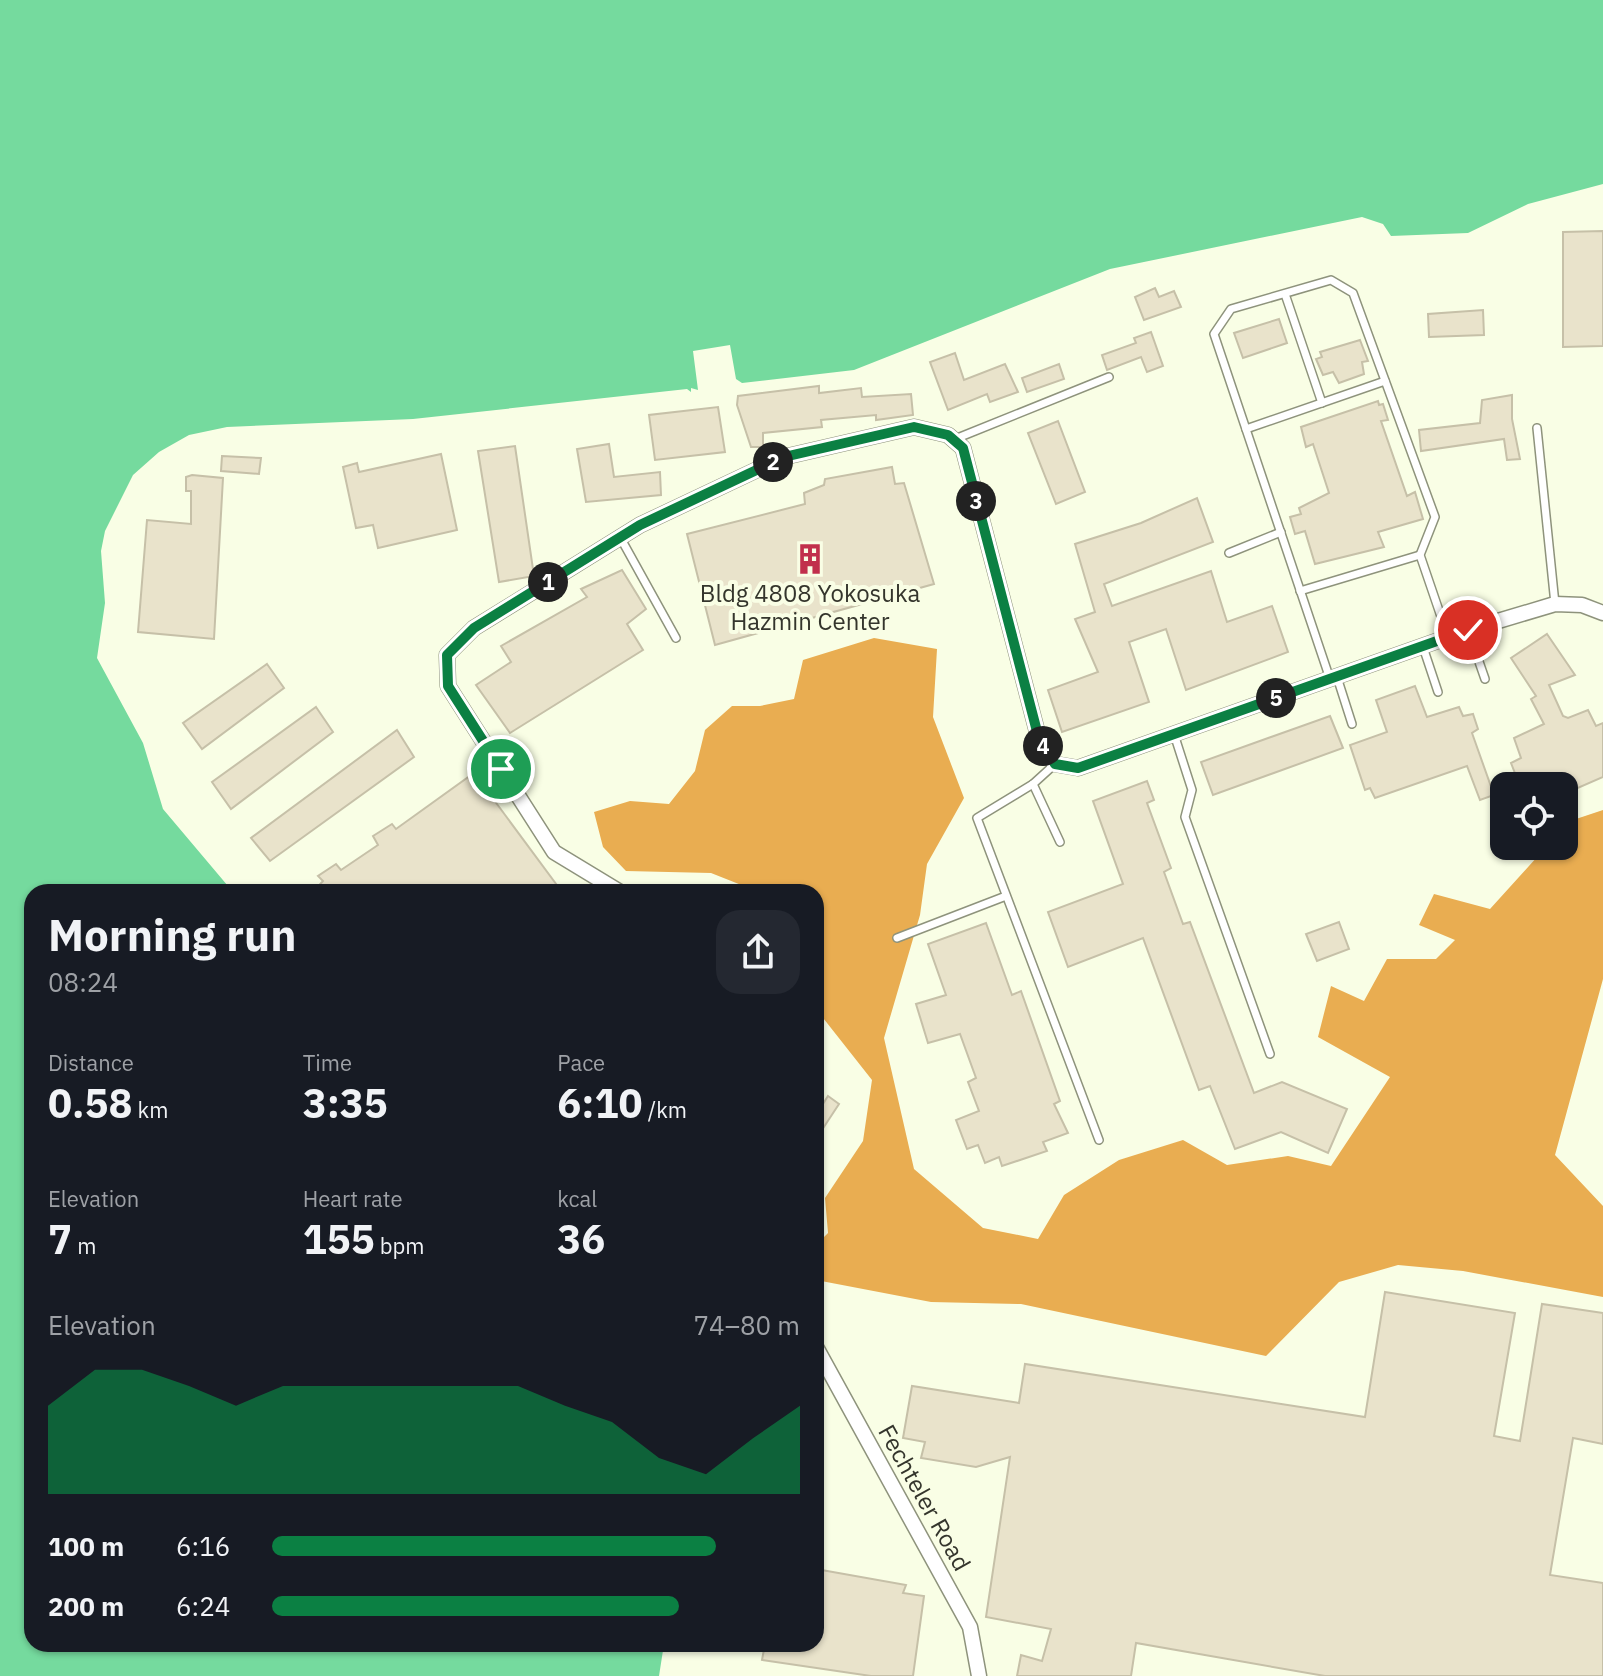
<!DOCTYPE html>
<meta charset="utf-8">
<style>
body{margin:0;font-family:"IBM Plex Sans",sans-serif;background:#242831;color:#f1f3f6;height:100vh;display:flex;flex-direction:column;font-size:30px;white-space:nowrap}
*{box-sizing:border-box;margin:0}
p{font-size:26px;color:#9ea1a6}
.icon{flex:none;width:44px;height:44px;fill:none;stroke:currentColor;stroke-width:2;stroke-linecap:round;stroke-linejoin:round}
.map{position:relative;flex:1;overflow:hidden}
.sheet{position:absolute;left:24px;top:884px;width:800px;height:768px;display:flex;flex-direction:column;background:#171b24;border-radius:24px;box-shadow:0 2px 6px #0004}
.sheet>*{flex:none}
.controls{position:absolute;left:1490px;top:772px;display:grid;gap:16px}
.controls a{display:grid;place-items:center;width:88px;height:88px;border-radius:16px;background:#171b24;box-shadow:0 2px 6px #0004;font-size:40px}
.pin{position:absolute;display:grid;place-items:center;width:68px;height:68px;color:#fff;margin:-34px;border:4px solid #fff;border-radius:50%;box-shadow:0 2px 8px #0007}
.km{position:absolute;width:40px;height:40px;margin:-20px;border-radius:50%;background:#222;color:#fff;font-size:22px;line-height:40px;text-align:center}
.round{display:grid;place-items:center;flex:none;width:84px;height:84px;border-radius:24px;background:#242831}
.headline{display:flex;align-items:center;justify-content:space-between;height:136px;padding:0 24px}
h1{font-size:44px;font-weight:700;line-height:60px}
.figures{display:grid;grid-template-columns:repeat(3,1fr);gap:12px;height:136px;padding:8px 24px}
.figures div{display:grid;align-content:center}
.figures b{font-size:40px;font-weight:700}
.figures small{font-size:22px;font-weight:400}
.figures p{font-size:22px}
.chart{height:224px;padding:16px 24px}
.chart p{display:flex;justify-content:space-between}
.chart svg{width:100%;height:144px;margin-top:8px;fill:#0b8043;opacity:.7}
ul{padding:0 24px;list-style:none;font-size:26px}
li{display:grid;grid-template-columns:128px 96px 1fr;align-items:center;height:60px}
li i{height:20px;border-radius:10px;background:#0b8043}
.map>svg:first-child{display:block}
.forest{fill:#e9ad51}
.water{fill:#75da9e}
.building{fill:#e9e3cb;stroke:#c6c0a8;stroke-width:2}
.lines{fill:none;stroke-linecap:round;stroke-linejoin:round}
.lane-casing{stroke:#8e937c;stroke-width:10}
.street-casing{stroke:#8e937c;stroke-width:17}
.lane{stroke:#fff;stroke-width:7}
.street{stroke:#fff;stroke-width:14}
.route-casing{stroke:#fff;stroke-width:16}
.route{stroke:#0b8043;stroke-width:10}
.labels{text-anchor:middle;stroke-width:8;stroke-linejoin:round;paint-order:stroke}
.poi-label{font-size:24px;fill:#34352c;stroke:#f9fee5}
.street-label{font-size:24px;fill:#34352c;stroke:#f9fee5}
</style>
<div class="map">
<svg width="1603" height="1676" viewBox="0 0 1603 1676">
<rect width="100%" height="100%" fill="#f9fee5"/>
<path class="forest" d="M874,638L937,649L933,717L964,798L927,864L920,915L884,1038L914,1169L983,1228L1038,1239L1064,1195L1119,1160L1183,1140L1227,1165L1288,1156L1331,1166L1390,1077L1318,1037L1331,986L1364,1001L1387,959H1436L1455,940L1419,925L1434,894L1490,909L1547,846H1564V828L1570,821L1603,810V979L1555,1155L1603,1206V1297L1463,1271L1398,1265L1339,1282L1266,1356L1021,1304L931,1302L816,1280V1245L828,1233L825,1198L863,1141L872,1080L816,1009V892H759L711,873L626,871L603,847L594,812L630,801L669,804L695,771L705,730L732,706H760L794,699L803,660Z"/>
<path class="water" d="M0,0H1603V184L1528,204L1468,233L1391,236L1383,224L1362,217L1110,269L854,370L742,383L736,379L730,345L693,351L698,390L691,388V392L687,389L413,419L227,427L189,435L159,452L133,475L105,531L101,551L105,603L97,658L143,743L163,809L233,892H32V1644H664L659,1676H0Z"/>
<g class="building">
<path d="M1603,231V346L1563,347V232Z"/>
<path d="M1155,288L1159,297L1174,291L1181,307L1144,320L1135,297Z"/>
<path d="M1483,310L1484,335L1429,337L1428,314Z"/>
<path d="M1279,319L1287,343L1243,358L1234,333Z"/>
<path d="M1151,332L1163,366L1147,372L1141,357L1107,370L1102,355L1136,343L1134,338Z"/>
<path d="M1360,340L1368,361L1362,362L1364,374L1339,383L1333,372L1323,375L1316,359L1322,357L1320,352Z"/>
<path d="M955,353L964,380L1005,364L1018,392L990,402L987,394L948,410L930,362Z"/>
<path d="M1059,364L1064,379L1027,392L1022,378Z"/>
<path d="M819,386V393L861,388L862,397L911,394L913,415L876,420V415L821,420L822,427L763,433V447H751L737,405L738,396Z"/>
<path d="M1512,395V419L1520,459L1507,460L1504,439L1421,451L1419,430L1480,423L1482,400Z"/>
<path d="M1378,401L1379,405L1383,404L1388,420L1381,421L1407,496L1415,492L1423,519L1378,532L1384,547L1315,564L1305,531L1295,534L1290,517L1301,514L1299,508L1329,493L1313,444L1306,447L1301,427Z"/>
<path d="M718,407L725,452L655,460L649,415Z"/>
<path d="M1058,421L1085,492L1056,504L1028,433Z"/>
<path d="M609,444L614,477L660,472L661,495L586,502L577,449Z"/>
<path d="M515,446L534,576L499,582L478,451Z"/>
<path d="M441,454L457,530L378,548L373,525L356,528L343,467L357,463L359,472Z"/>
<path d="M222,456L261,458L259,474L221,471Z"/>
<path d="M892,467L895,484L904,483L934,584L715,645L687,534L805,504L804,493L824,485L825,479Z"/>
<path d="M192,475L223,478L214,639L138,632L147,520L191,524V491H186V477Z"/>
<path d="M1197,498L1213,542L1104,584L1112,606L1211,571L1227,622L1272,606L1288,652L1186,690L1166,629L1129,642L1149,702L1062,732L1048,690L1098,672L1075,619L1095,612L1075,544L1141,523Z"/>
<path d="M622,570L646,609L627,624L643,650L510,733L476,685L511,662L501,646L587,597L581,589Z"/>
<path d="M1547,634L1575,675L1549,685L1563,716L1568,718L1588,710L1596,726L1603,723V777L1564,794V786H1520L1511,763L1521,758L1514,738L1544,724L1531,699L1536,696L1511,658Z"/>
<path d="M267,664L284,688L202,749L183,723Z"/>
<path d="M1415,686L1427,717L1459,707L1463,716L1473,714L1478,729L1472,733L1494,795L1480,800L1467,766L1375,798L1370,788L1365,790L1350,745L1387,732L1376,700Z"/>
<path d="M316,707L333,732L231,809L212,782Z"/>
<path d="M1330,716L1343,748L1213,795L1201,762Z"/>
<path d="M397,730L414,757L270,861L251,838Z"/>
<path d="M474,773L562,892H313L323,881L318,876L336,864L341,870L378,845L373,836L392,824L396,829Z"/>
<path d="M1147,781L1154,800L1147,803L1171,868L1164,872L1183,924L1190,922L1254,1093L1282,1082L1347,1109L1328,1153L1281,1132L1235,1149L1210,1086L1199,1090L1143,938L1068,967L1048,912L1123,884L1093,801Z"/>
<path d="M1339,922L1349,949L1317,961L1306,934Z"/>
<path d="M986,923L1012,995L1021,991L1060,1101L1054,1104L1068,1133L1043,1142L1047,1151L1002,1166L999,1157L985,1163L978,1145L967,1149L956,1120L979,1111L968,1082L976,1078L960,1034L928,1043L916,1004L946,995L928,944Z"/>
<path d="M828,1096L839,1104L816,1139V1115Z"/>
<path d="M1385,1292L1515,1313L1494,1436L1520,1441L1542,1304L1603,1313V1444L1573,1438L1550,1575L1603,1583V1676H1325L1136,1643L1131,1676H1017L1021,1655L1042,1661L1051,1629L986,1617L1010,1457L976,1467L921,1458L925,1442L903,1438L912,1386L1019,1403L1025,1364L1365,1417Z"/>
<path d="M816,1569L906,1585L903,1593L924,1596L913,1676H871L762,1660L765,1644H816Z"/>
</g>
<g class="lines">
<defs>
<g id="lane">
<path d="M1285,294L1322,403"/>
<path d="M1537,428L1555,604"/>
<path d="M1246,429L1385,381"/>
<path d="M955,439L1109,377"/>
<path d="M620,537L676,638"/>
<path d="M1229,553L1281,532"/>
<path d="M1300,591L1420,555"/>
<path d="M1468,630L1485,679"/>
<path d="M1423,647L1438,692"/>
<path d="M1337,677L1352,724"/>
<path d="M1330,679L1214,334L1231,309L1331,280L1353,293L1435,517L1420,555L1448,637"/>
<path d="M1174,734L1192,790L1185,817L1270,1054"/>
<path d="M1055,764L1033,784L977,818L1099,1140"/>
<path d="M1033,784L1060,842"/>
<path d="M897,938L1006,896"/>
</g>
<g id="street">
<path d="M620,892L554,852L448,686L447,655L474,628L640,525L784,457L914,427L948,435L963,448L1039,739L1055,764L1078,768L1468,630L1555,604L1582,605L1603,613"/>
<path d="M816,1347L970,1627L979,1676"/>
</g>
</defs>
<use href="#lane" class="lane-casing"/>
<use href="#street" class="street-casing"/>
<use href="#lane" class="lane"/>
<use href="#street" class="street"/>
</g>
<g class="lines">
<defs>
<path id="route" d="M501,769L448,686L447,655L474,628L640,525L784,457L914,427L948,435L963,448L1039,739L1055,764L1078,768L1468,630"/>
</defs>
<use href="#route" class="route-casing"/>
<use href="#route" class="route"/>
</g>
<defs>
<symbol id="building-bare" viewBox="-9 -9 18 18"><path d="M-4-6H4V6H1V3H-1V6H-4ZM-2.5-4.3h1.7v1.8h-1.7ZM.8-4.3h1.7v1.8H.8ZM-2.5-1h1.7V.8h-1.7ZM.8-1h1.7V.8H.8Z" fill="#c1304c" stroke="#f9fee5" stroke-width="2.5" paint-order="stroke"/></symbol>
</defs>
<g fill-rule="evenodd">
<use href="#building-bare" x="788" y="537" width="44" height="44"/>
</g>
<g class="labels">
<g class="poi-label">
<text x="810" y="602">Bldg 4808 Yokosuka<tspan x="810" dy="28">Hazmin Center</tspan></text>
</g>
<g class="street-label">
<text transform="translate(924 1498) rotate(61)" y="8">Fechteler Road</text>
</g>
</g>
</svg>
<div class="controls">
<a><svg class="icon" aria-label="locate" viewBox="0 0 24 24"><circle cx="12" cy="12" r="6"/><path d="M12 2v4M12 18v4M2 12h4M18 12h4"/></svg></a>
</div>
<div class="pin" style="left:501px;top:769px;background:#1e9e55"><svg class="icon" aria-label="arrive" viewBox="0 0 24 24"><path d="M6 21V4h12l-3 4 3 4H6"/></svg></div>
<div class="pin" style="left:1468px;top:630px;background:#d93025"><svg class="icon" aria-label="check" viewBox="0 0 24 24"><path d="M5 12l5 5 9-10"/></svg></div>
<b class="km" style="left:548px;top:582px">1</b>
<b class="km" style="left:773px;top:462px">2</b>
<b class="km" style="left:976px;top:501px">3</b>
<b class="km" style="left:1043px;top:746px">4</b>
<b class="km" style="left:1276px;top:698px">5</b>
<section class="sheet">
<div class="headline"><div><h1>Morning run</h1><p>08:24</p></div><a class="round"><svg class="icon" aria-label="share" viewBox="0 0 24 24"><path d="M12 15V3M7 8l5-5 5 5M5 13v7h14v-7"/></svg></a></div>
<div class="figures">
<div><p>Distance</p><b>0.58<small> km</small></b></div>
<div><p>Time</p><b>3:35</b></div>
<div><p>Pace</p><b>6:10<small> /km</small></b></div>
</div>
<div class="figures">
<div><p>Elevation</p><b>7<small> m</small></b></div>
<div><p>Heart rate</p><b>155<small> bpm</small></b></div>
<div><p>kcal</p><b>36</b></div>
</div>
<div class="chart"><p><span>Elevation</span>74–80 m</p>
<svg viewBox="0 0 160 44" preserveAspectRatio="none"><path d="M0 44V17L10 6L20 6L30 11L40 17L50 11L60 11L70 11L80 11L90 11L100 11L110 17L120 22L130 33L140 38L150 27L160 17V44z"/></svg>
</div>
<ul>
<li><b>100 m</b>6:16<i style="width:84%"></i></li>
<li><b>200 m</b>6:24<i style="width:77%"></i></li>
</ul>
</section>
</div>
